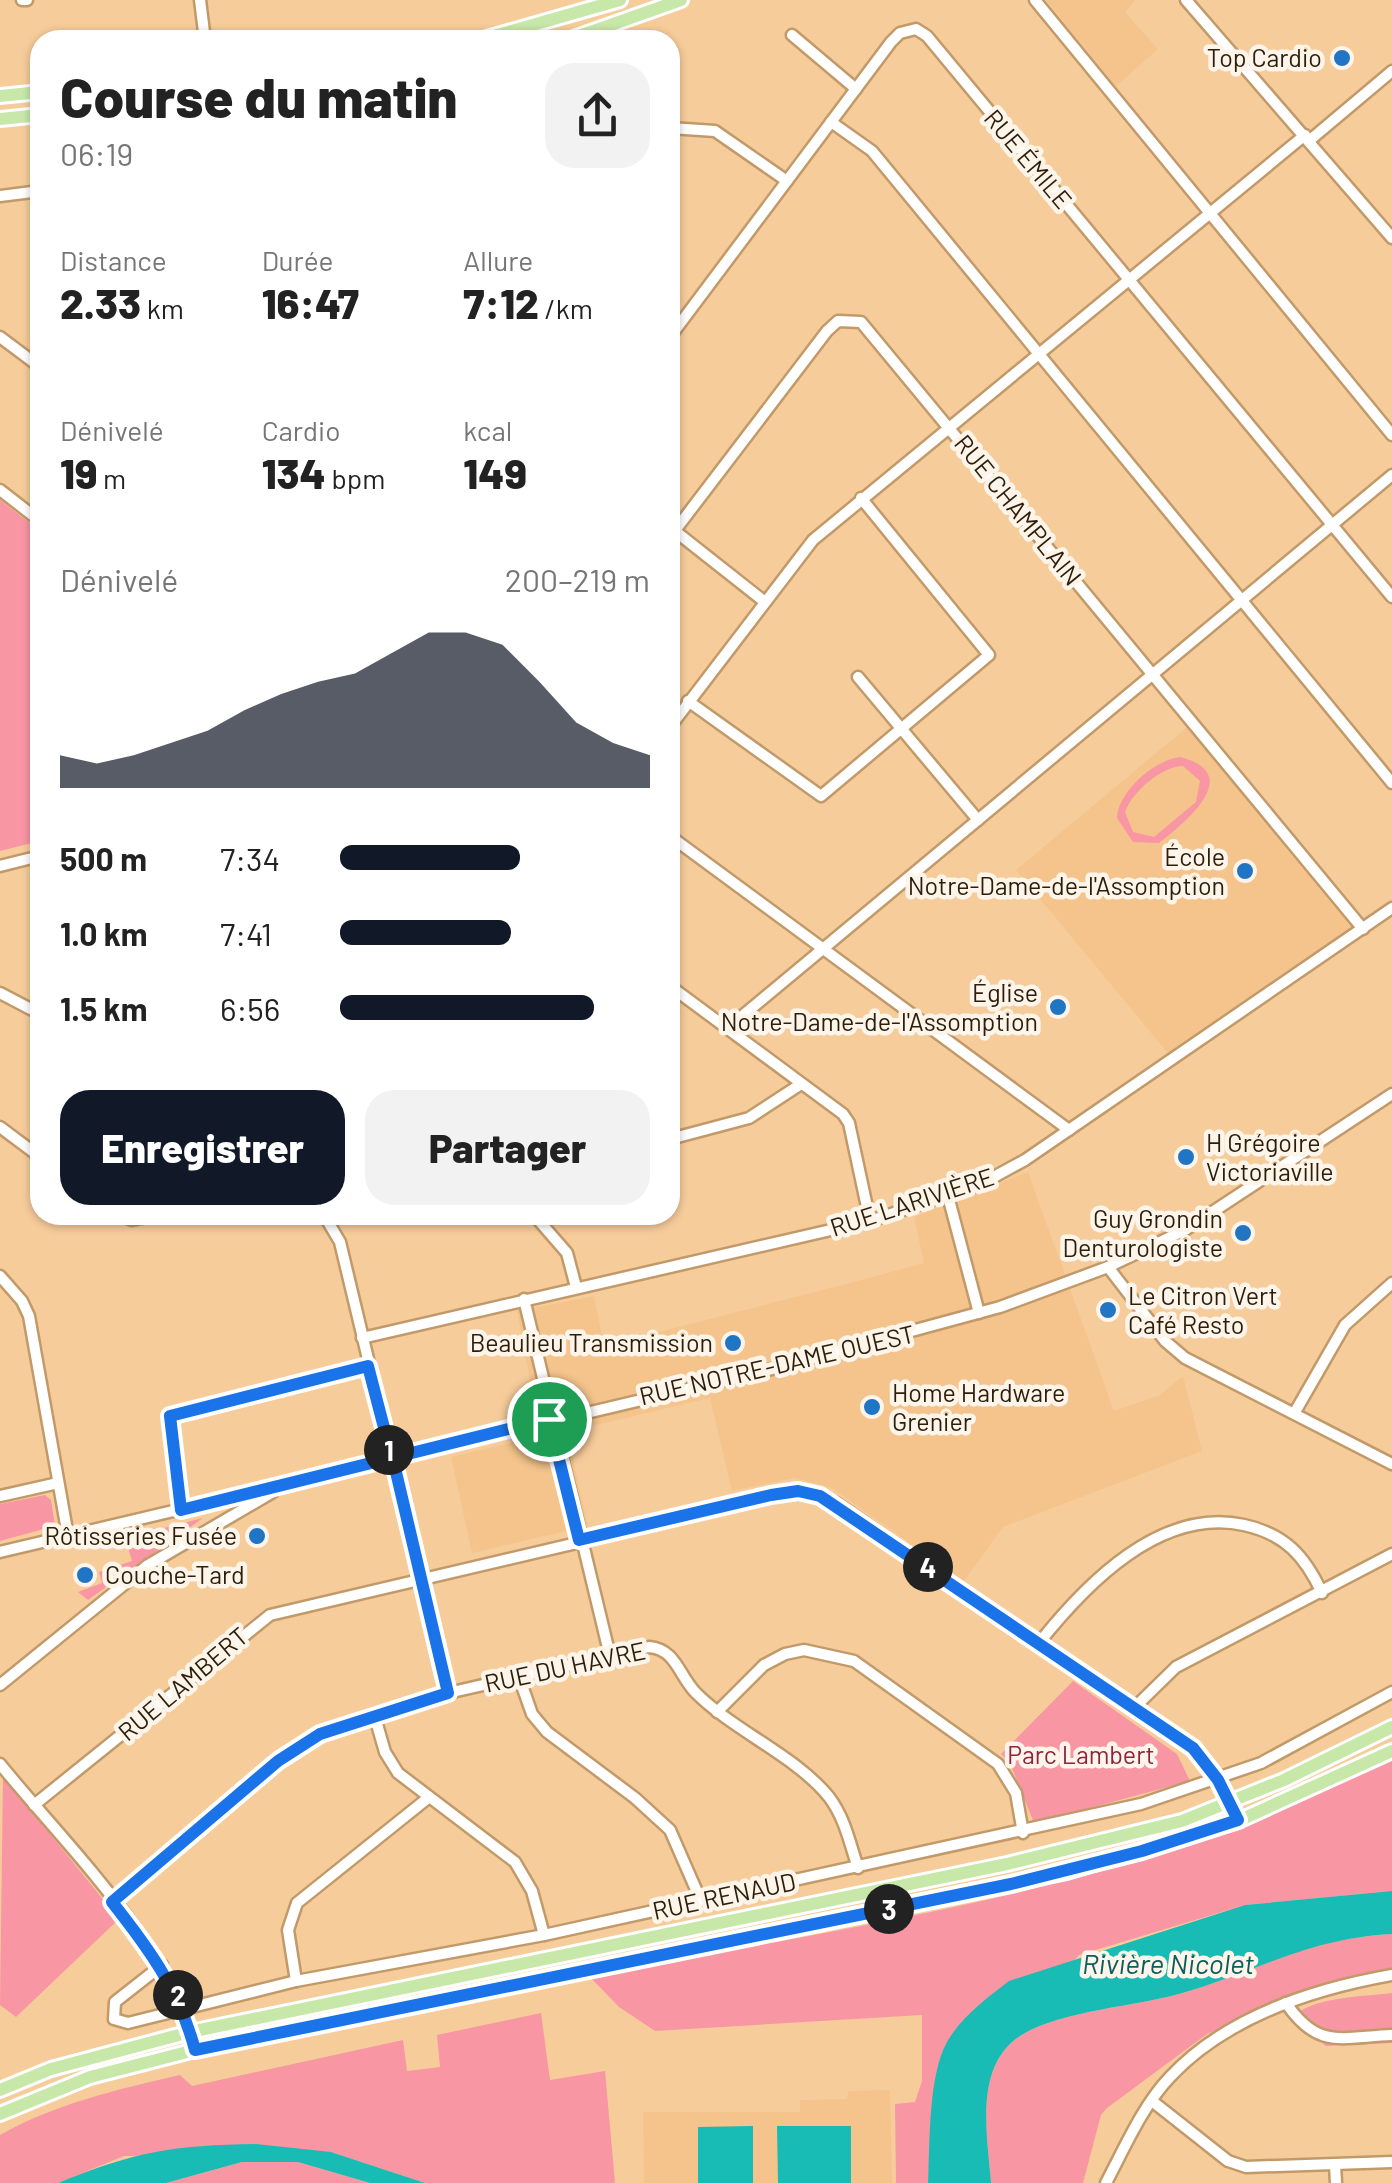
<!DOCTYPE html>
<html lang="fr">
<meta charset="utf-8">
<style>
body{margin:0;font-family:Barlow,sans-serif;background:#f2f2f2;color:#222;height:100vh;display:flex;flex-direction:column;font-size:38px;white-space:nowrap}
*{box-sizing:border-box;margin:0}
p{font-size:32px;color:#767676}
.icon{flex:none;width:55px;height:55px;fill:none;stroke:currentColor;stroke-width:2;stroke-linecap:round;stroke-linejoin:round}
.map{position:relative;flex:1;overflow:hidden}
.sheet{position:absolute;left:30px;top:30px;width:650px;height:1195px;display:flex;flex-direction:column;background:#fff;border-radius:30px;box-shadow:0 2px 8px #0004}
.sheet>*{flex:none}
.pin{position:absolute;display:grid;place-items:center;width:85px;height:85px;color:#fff;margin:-42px;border:5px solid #fff;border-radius:50%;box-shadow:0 2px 10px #0007}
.km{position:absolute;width:50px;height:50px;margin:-25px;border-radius:50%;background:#222;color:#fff;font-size:28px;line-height:50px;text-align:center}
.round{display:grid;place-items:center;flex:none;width:105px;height:105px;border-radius:30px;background:#f2f2f2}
.summary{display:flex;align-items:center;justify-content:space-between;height:170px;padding:0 30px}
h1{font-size:55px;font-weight:800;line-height:75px}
.figures{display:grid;grid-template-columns:repeat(3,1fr);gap:15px;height:170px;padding:10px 30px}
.figures div{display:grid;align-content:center}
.figures b{font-size:42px;font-weight:800}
.figures small{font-size:28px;font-weight:400}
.figures p{font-size:28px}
.chart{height:280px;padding:20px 30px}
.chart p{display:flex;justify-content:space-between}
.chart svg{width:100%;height:180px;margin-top:10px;fill:#111827;opacity:.7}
.button{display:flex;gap:20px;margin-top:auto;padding:20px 30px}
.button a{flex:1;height:115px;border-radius:30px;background:#111827;color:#fff;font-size:40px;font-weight:800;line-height:115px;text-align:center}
.button a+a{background:#f2f2f2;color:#222}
ul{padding:0 30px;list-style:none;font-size:32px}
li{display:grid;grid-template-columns:160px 120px 1fr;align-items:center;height:75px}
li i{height:25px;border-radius:12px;background:#111827}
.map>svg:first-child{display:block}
.built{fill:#f4c48c}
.green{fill:#f996a4;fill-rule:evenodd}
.water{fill:#19bbb5}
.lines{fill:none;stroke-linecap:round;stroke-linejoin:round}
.minor-casing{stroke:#c29a6a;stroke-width:15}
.major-casing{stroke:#fff;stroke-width:18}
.minor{stroke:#fff;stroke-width:10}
.major{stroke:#c8e8aa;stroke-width:12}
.route-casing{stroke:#fff;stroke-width:20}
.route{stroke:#1a73e8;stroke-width:12}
.poi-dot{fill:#2076c4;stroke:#fdf4ea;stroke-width:4}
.labels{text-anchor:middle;stroke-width:9;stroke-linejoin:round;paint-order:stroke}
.poi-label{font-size:25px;fill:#2d1e0a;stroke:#fdf4ea;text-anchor:end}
.street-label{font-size:25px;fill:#2d1e0a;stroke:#fdf4ea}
.park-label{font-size:25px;fill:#8f233e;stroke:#fdf4ea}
.water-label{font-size:28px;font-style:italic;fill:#0b5e5b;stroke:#fdf4ea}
</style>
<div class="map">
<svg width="1392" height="2183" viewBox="0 0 1392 2183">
<rect width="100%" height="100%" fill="#f7cc9b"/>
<g class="built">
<path d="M1046,0H1135L1125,12L1158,49L1116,86Z"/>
<path d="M1192,723L1363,929L1172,1058L1016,870Z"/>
<path d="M1028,1172L1114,1411L1160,1395L1183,1376L1202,1451L1003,1527L964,1581L830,1487L794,1478L732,1491L710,1398L567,1432L588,1526L472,1553L451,1457L541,1436L517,1311L594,1296L604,1346L866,1279L924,1263L914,1217Z"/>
<path d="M890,2090L892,2183H644L643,2112H800V2100L847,2099L848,2091Z"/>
</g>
<g class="green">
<path d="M0,500L40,531V841L0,851Z"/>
<path d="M1180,757C1247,774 1183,824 1159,843L1133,842L1117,818C1118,792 1154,760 1180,757ZM1183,766L1200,781L1196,802L1154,837L1133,832L1125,812C1132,792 1162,766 1183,766Z"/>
<path d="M45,1495L51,1500L55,1526L0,1541V1504Z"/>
<path d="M203,1518L88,1600L78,1592L102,1583L99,1572L132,1561L125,1538Z"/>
<path d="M1073,1681L1177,1754L1190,1781L1034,1823L1010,1763L1001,1754Z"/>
<path d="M1392,1756V1891L1245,1905L1079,1955L932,2113L928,2183H896L895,2104L915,2102L922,2081V2015L655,2031L619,2007L590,1977C858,1923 1150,1890 1392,1756Z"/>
<path d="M3,1776L119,1919L16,2017L0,2005Z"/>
<path d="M1392,1934V1970L1317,1986L1207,2034L1107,2108L1101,2115L1083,2183H991C988,2141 975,2076 1011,2043C1044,2012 1134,2007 1179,1994C1254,1972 1308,1938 1392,1934Z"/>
<path d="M1392,1993V2043L1326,2046L1295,2020L1294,2015C1320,1996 1361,1997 1392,1993Z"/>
<path d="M541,2013L550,2080L605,2071L615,2183H425L331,2152L124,2156L58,2183H0V2135C57,2103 116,2090 180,2075L192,2086L403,2040L407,2071L440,2067L437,2035Z"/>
<path d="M242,2162H298L370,2183H166Z"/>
</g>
<g class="water">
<path d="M1392,1891V1934C1308,1938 1254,1973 1179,1994C1134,2007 1044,2012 1011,2043C975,2076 988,2141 991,2183H928C930,2144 928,2076 947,2042C961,2017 987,1998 1009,1981L1245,1905Z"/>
<path d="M753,2126V2183H698V2127Z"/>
<path d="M851,2126V2183H778L777,2126Z"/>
<path d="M256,2144L331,2152L425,2183H370L298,2162H242L166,2183H58C133,2152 174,2145 256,2144Z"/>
</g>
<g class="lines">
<defs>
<g id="minor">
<path d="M22,0H27"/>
<path d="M200,0L205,40"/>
<path d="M1035,0L1392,435"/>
<path d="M1186,0L1392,238"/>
<path d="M792,35L856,89"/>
<path d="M831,122L872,151L1392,783"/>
<path d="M670,128L715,131L787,181"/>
<path d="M1310,140L1392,71"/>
<path d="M0,196L40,191"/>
<path d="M0,337L40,367"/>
<path d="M670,337L891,42L900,33L916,29L927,36L1392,597"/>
<path d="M0,490L40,521"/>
<path d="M675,531L765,602"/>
<path d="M670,537L827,331L838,321L861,322L1363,929"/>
<path d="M858,677L978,820"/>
<path d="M688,701L821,796L989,655L861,498"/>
<path d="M670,727L813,540L1305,135"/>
<path d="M670,836L1069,1130"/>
<path d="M0,866L40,856"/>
<path d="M670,986L843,1114L849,1123L870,1221"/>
<path d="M0,993L40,1014"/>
<path d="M729,1027L1392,475"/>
<path d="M0,1127L40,1157"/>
<path d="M670,1139L749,1118L801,1084"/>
<path d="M948,1196L979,1313"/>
<path d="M120,1215L132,1220L157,1215"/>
<path d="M324,1215L340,1242L448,1693"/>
<path d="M534,1215L567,1253L576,1287"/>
<path d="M1108,1267L1165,1341L1185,1358L1392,1464"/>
<path d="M0,1276L22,1301L29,1316L68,1536"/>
<path d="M524,1299L610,1656"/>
<path d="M362,1338L870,1221L981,1184L1025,1160L1392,908"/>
<path d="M1295,1412L1345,1325L1392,1283"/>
<path d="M0,1496L58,1483"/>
<path d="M181,1510L170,1416L368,1366"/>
<path d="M0,1552L768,1370L1000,1307L1108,1267L1185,1230L1392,1094"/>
<path d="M1039,1643C1086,1584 1160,1507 1244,1525C1285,1534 1305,1556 1322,1593"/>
<path d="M519,1677L532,1714L547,1732L635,1798L670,1830L701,1901"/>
<path d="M0,1685L148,1565L273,1492"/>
<path d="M1134,1708L1176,1667L1392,1554"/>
<path d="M717,1712L764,1665L785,1654L804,1650L854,1661L998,1764L1016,1793L1023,1833"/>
<path d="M374,1714L385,1752L398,1773L515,1862L532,1891L544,1935"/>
<path d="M0,1764C70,1850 167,1941 195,2050"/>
<path d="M34,1805L270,1615L798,1491L836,1503L1193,1749L1219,1780L1238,1821"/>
<path d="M112,1902L278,1761L320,1733L448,1693L649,1647C676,1649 679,1676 696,1693C734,1731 796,1756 829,1797C845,1818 850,1844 858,1868"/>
<path d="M162,1965L115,2002L114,2019L128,2023L296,1981L544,1935L1141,1804L1261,1763L1392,1692"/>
<path d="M296,1981L288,1930L297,1903L428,1798"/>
<path d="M1286,2003C1318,2050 1341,2037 1392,2035"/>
<path d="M1152,2101L1228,2161L1246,2167L1392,2162"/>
<path d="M1335,2165L1336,2183"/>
<path d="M1106,2183C1124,2149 1143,2105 1170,2077C1227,2016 1313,1989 1392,1975"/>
</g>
<g id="major">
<path d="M480,40L620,0"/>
<path d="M568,40L681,0"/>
<path d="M0,96L40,92"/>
<path d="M0,119L40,115"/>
<path d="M0,2090L51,2069L190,2032L1007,1864L1182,1821L1284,1780L1392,1727"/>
<path d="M0,2114L90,2077L195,2050L1067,1872L1238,1821L1392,1751"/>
</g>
</defs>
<use href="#minor" class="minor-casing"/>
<use href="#major" class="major-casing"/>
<use href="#minor" class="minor"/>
<use href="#major" class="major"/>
</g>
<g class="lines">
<defs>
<path id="route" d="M549,1419L181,1510L170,1416L368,1366C377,1401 386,1436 396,1472L448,1693L320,1734L278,1761L112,1902C150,1950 179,1990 195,2050L1011,1884L1142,1851L1238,1820L1218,1780L1193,1748L820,1496L798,1491L771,1495L579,1540L549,1419"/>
</defs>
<use href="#route" class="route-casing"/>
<use href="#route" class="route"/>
</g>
<g class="poi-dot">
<circle cx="1342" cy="58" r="10"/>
<circle cx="1245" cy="871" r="10"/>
<circle cx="1058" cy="1007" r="10"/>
<circle cx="1186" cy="1157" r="10"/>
<circle cx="1243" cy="1233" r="10"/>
<circle cx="1108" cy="1310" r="10"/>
<circle cx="733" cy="1343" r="10"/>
<circle cx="872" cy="1407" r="10"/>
<circle cx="257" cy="1536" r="10"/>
<circle cx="85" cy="1575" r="10"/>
</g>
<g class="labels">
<g class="poi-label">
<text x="1322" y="67">Top Cardio</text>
<text x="1225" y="866">École<tspan x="1225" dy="29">Notre-Dame-de-l'Assomption</tspan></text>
<text x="1038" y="1002">Église<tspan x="1038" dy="29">Notre-Dame-de-l'Assomption</tspan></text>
<text x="1206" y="1152" text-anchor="start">H Grégoire<tspan x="1206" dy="29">Victoriaville</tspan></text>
<text x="1223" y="1228">Guy Grondin<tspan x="1223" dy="29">Denturologiste</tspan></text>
<text x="1128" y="1305" text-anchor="start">Le Citron Vert<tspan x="1128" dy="29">Café Resto</tspan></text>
<text x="713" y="1352">Beaulieu Transmission</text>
<text x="892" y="1402" text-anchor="start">Home Hardware<tspan x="892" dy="29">Grenier</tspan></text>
<text x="237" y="1545">Rôtisseries Fusée</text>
<text x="105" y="1584" text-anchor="start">Couche-Tard</text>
</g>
<g class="street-label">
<text transform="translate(1028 159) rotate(50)" y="9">RUE ÉMILE</text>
<text transform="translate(1018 510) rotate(51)" y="9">RUE CHAMPLAIN</text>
<text transform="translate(912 1202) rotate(-18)" y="9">RUE LARIVIÈRE</text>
<text transform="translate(777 1365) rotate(-13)" y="9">RUE NOTRE-DAME OUEST</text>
<text transform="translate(565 1667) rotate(-12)" y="9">RUE DU HAVRE</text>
<text transform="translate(183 1684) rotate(-40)" y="9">RUE LAMBERT</text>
<text transform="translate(724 1896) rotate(-12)" y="9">RUE RENAUD</text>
</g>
<g class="park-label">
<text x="1081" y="1764">Parc Lambert</text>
</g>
<g class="water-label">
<text x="1168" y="1974">Rivière Nicolet</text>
</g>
</g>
</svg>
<div class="pin" style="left:549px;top:1419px;background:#1e9e55"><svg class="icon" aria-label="arrive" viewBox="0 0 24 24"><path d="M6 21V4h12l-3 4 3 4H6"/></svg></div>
<b class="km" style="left:389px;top:1450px">1</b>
<b class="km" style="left:178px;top:1995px">2</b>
<b class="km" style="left:889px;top:1909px">3</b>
<b class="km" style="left:928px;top:1567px">4</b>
<section class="sheet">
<div class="summary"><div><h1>Course du matin</h1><p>06:19</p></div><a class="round"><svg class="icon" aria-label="share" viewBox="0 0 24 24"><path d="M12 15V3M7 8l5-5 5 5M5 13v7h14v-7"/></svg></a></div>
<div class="figures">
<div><p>Distance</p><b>2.33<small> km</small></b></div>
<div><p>Durée</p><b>16:47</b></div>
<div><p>Allure</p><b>7:12<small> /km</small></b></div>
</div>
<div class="figures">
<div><p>Dénivelé</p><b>19<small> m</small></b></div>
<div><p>Cardio</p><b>134<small> bpm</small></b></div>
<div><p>kcal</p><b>149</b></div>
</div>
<div class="chart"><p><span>Dénivelé</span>200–219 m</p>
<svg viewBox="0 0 160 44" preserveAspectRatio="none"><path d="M0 44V36L10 38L20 36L30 33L40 30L50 25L60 21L70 18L80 16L90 11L100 6L110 6L120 9L130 18L140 28L150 33L160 36V44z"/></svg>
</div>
<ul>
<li><b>500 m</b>7:34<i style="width:58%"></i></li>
<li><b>1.0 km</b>7:41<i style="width:55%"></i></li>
<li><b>1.5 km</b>6:56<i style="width:82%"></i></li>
</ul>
<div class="button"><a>Enregistrer</a><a>Partager</a></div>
</section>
</div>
